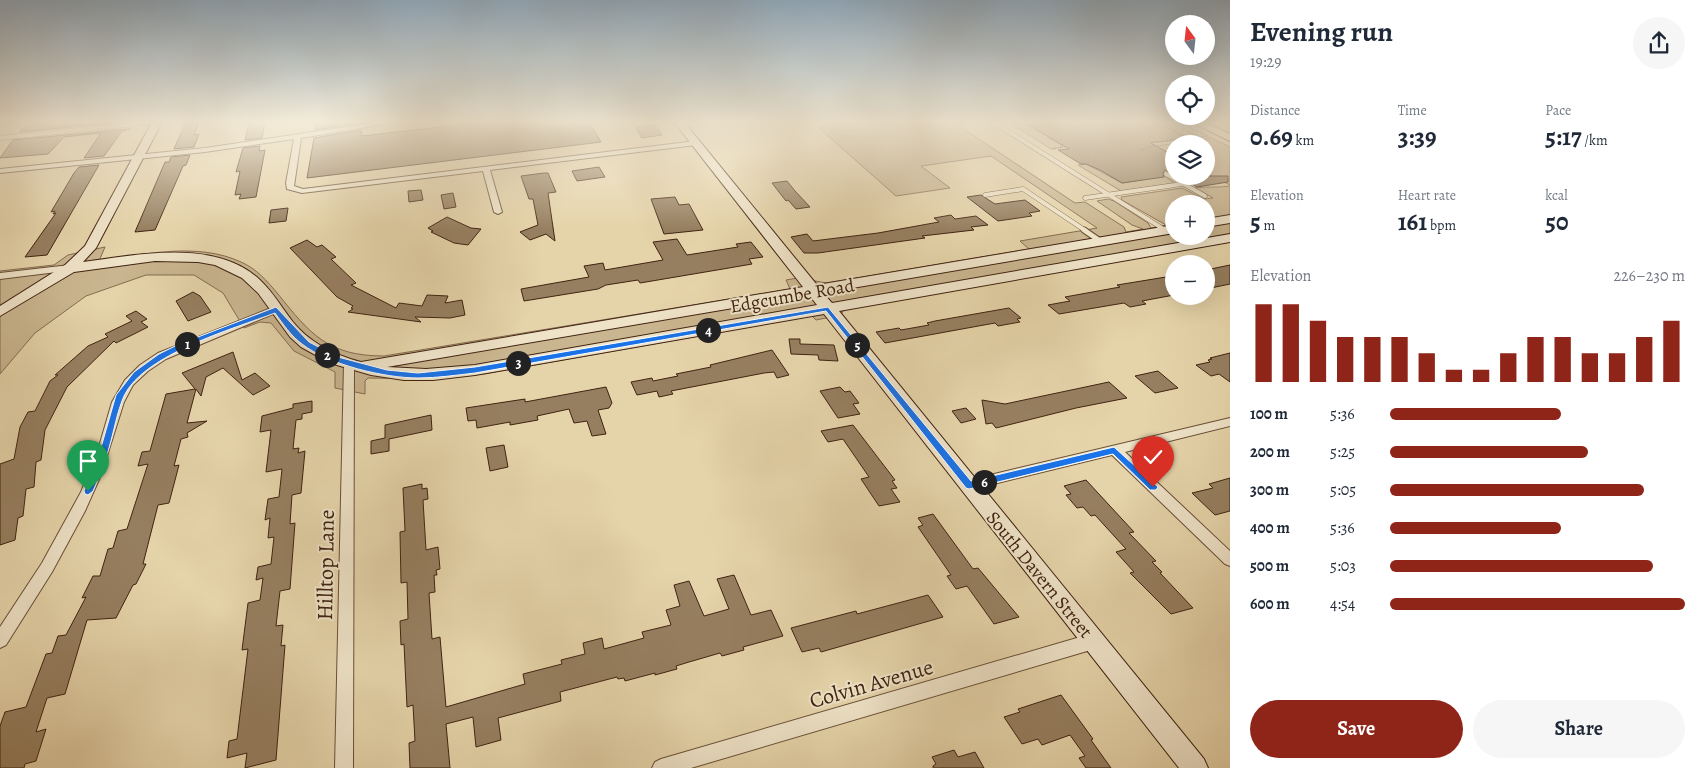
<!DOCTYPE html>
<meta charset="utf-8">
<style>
body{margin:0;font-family:Alegreya,serif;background:#f6f6f7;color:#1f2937;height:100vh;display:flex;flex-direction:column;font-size:19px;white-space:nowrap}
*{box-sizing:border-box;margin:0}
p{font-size:16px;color:#747a83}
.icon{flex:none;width:28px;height:28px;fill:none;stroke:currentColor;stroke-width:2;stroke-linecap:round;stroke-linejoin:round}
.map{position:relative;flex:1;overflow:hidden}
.panel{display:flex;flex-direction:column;background:#fff;width:475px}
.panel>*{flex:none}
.needle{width:32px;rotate:345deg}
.controls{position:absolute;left:1165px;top:15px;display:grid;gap:10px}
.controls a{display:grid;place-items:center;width:50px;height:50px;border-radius:50%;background:#fff;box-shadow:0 5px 20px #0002;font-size:25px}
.pin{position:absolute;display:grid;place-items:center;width:42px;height:42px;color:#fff;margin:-51px -21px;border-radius:50% 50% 50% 0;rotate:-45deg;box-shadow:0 0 5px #0007}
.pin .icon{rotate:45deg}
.km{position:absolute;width:25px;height:25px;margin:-12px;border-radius:50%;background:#222;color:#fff;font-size:14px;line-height:25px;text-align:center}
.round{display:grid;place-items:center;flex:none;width:52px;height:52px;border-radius:26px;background:#f6f6f7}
.summary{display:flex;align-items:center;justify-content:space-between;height:85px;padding:0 20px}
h1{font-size:28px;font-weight:600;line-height:38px}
.figures{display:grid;grid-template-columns:repeat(3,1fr);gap:8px;height:85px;padding:5px 20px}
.figures div{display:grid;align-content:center}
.figures b{font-size:25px;font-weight:600}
.figures small{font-size:14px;font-weight:400}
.figures p{font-size:14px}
.chart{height:140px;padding:10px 20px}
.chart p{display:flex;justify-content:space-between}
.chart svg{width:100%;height:90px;margin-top:5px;stroke:#8f2418;stroke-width:6}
.cta{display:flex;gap:10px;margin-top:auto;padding:10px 20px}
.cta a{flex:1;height:58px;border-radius:30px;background:#8f2418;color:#fff;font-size:20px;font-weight:600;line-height:58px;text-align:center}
.cta a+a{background:#f6f6f7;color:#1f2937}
ul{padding:0 20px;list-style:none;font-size:16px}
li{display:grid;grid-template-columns:80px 60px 1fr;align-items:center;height:38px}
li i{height:12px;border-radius:6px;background:#8f2418}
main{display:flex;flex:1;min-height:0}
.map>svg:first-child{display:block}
.green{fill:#c9b58f;stroke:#846c50;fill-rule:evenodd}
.building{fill:#967f60;stroke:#402311}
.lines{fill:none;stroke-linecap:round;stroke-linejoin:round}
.lane-far1-casing{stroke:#694f37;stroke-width:5}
.lane-casing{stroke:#694f37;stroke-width:7}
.street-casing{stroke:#694f37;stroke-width:2}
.secondary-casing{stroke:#402311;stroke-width:2}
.path{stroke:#402311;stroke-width:2;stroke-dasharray:0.5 2;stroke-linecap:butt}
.lane-far1{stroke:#eee2c7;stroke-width:4}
.lane{stroke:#eee2c7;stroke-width:5}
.street{fill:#eee2c7;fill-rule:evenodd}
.secondary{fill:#eee2c7;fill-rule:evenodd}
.route{fill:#1a73e8;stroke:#fff}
.labels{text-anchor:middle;stroke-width:4;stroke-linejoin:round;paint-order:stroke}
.street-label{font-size:19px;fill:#402311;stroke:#eee2c7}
.near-street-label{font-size:22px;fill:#402311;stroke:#eee2c7}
</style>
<main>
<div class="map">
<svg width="1230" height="768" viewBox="0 0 1230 768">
<rect width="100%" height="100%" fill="#e5d3a9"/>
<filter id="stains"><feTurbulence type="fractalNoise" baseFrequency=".004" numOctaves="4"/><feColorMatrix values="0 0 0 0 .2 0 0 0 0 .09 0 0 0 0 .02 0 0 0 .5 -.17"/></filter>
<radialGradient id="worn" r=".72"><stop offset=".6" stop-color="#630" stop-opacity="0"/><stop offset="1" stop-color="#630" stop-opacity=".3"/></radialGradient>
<g class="green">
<path d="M854,122H953L1075,203L1085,202L1124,227L1126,232L1143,229L1132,225L1097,201L1108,199L1114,201L1148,223L1151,228L1166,225L1122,200L1121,197L1182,188L1204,199L1213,198L1195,188C1208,186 1218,188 1230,186V241L849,309L843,311L841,315L816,320L812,316L484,374L435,379L368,378L365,381V394L335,388V372L294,351L271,323L260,322L244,328L223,293L194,275H146L86,296L35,333L0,374V271L54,265L68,255L105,247L99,261C144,254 198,242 241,262C257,269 267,281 278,294C310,334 328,356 384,356L790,289L786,280L809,276L815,281L827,283L1029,249L1020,241L1097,228L991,156L921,166L950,188L896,196L818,127ZM1174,204H1206V236H1174Z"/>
<path d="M1023,122L1060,144L1063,147L1051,149L1010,123Z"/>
<path d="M1160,122H1179L1208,136L1200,137L1183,129L1198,137L1193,138Z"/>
<path d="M1211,138L1230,147V185L1206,173V144H1174V156L1165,151L1148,150L1157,146Z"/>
<path d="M1086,164L1122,183L1165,176L1174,183L1121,191L1078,165Z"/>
</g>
<g class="building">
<path d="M28,122H119L20,132Z"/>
<path d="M186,122H199L194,135L199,134L194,147L174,149Z"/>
<path d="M265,122L262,138L245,140L249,124Z"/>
<path d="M316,122H361V123L315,130Z"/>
<path d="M483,122H589L601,142L307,178L314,138L361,130L362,136Z"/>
<path d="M1048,122H1156L1188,138L1151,143L1174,156V174L1165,170L1163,173L1164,177L1122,183L1100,170L1086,164H1081L1058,150L1069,149L1029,125Z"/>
<path d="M655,125L662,135L642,138L635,127Z"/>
<path d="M130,129L122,131L104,156L84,158L101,133L64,137L48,154L0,158L13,140Z"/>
<path d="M260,146L259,151L265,150L256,197L239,199L241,194L235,195L240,171L236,172L243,148Z"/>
<path d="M190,155L186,165L183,166L155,230L135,232L165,162H169L171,157Z"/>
<path d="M99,165L47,255L25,257L56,213L53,214L55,211L51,212L74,173L79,167Z"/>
<path d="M599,167L605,177L577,181L572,171Z"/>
<path d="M544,173H548L556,192L548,193L555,241L546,234L530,240L520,232L538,225L533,199H529L521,176Z"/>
<path d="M1178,176H1228V182L1197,187Z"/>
<path d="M787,181L795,191L810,207L796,209L788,200L786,201L772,183Z"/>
<path d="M421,190L423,200L409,202L408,191Z"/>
<path d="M453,193L456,207L444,209L441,195Z"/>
<path d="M981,195L995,204L1025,200L1040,211L1029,213L1032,216L998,221L967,197Z"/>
<path d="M675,197L679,205L689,204L703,230L664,234L651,199Z"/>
<path d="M288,208L286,221L269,223L271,210Z"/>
<path d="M951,215L955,219L976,216L988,225L971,227L974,230L922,236L925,238L818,253H804L791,237L807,234L813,241L878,233L939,222L934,218Z"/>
<path d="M447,217L471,228L481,229L468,245L454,243L431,232L433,231L428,228Z"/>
<path d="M677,239L687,255L738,247L736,244L751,242L763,257L749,259L752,264L723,269L640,283L638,280L606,285L598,289L524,301L521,289L589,277L584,266L603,263L605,270L663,260L653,242Z"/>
<path d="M307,240L317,247L322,245L336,257L331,259L356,283L351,285L396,308L399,303L422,306L427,295L448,296L445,303L462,300L465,315L450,318L415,317L421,322L348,312L353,309L351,308L353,306L337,297L290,248Z"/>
<path d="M1230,265V284L1206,289V270Z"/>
<path d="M1166,277L1174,282V295L1142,301L1146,304L1130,307L1124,303L1059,314L1048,305L1070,301L1065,297L1120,287L1117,285Z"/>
<path d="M193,292L200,296L211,312L188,321L176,301Z"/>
<path d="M1009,308L1021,318L1017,319L1020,322L998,326L995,323L885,343L876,332L899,328L901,330L929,325L927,323L935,321Z"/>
<path d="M136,311L147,319L141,322L148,327L116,343L114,341L67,387L45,430L41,460L36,462L34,487L26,489L23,516L18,518L15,540L0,545V464L14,459L20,427L28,412L35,411L50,381L58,375H55L88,346L108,337L105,334L132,321L126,316Z"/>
<path d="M789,339H800V344L834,345L838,361L819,360L818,355L791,354Z"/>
<path d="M772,350L789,375L777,378L774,372L764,373L671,391L673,394L659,397L657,391L637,395L631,382L652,378L653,381L678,376L676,374L711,367L710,365Z"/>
<path d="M233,352L242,380L255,373L270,386L253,395L223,368L206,377L201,396L196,389L187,423L207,421L187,433L188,437L181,439L174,466L179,465L169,503L158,505L143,564H146L136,584L133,585L116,618L87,620L65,694L47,698L36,732L46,729L36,761L25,764L24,768H0V726L5,712L26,707L46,654L52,653L58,636L66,635L86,597L82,598L93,576H100L108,549L113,548L118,531L127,529L148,464L138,466L142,452L150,451L166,394L195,389L182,373Z"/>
<path d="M1230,353V382L1219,374L1211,376L1196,365L1210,362L1208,360L1212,359L1210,358Z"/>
<path d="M1158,371L1178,388L1155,393L1135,376Z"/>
<path d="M1109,382L1127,398L1076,408L996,428L992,423L986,424L982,400L1005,404Z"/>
<path d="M606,387L612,403L609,408L598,410L606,434L592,436L587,421L574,423L569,409L537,416L538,420L510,425V422L477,428L476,420L468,421L466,408L525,399V402Z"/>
<path d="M840,387L845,392L850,391L859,403L853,404L860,414L838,418L820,391Z"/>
<path d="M312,401V412L302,414V419L296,420L293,449L299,448L298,453L305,451L301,493L292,495L290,524L295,523L290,589L280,591L276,626L283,625L281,646L285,645L276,760L245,768L247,753L227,758L229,741L237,739L248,649L242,650L248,603L260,600L263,578L256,580L258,567L271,564L274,537L268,538L270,518L265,520L268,499L279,497L282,469L266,472L271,430L260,432L262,416L293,408V404Z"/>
<path d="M966,408L976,419L961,423L952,411Z"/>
<path d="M431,415L432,430L389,439V451L371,454V441L385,438V425Z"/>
<path d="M853,425L895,480L892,481L897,488L891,489L900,502L879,506L861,479L869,477L843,439L828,442L821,431Z"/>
<path d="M504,445L508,467L490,471L486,448Z"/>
<path d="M1230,478V511L1215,515L1192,493L1213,488L1209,484Z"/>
<path d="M1086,480L1134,532L1129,533L1156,561L1152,562L1162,572L1160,573L1193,608L1171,614L1130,573L1134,572L1116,552L1126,549L1095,515L1091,516L1083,507L1077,508L1066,495L1071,494L1064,486Z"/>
<path d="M422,484V489L427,488L428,499L423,500L426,550L438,547L440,569L436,570L437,575H434L435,592L429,593L432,639L440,637L446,707L525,684L523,674L562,664L561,660L585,654L583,643L602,638L604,649L644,638L642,632L671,625L666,610L680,606L674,585L689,581L704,616L729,609L717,579L734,575L751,615L771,610L783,636L743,647L744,650L722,656L720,653L689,662L676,666L677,669L655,675V673L625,681L624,678L618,679L617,677L560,692L561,701L498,718L501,740L476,747L473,717L446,724L450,768H410L409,743L415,741L413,705L407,707L404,644L401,645L400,621L408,619L407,582L401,583L400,532L405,531L403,488Z"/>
<path d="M933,514L973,569L978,568L1019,617L994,624L967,586L956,589L947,576L951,575L918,527L923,525L918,518Z"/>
<path d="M928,595L943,617L821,652L819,648L802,652L791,628L856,611L857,614Z"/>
<path d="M1061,695L1093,739L1091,740L1111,768H1086L1079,758L1085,756L1070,735L1042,745L1038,739L1022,744L1004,717L1020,712L1018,709Z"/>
<path d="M954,750L958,757L975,752L984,768H933V766L936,764L932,757Z"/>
</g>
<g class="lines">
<defs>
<g id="lane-far1">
<path d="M993,122L1165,230"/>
<path d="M0,138L157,122"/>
<path d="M1166,174L1205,196"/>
<path d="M985,195L1023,189L1086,231"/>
<path d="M1085,198L1182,184"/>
</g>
<path id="lane" d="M1084,230L1100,241"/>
<g id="street">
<path d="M380,122H398L301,138L294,186L303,189L696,141L700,143L696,145L490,170L502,212L498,214L494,212L483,171L302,193L287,189L286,183L294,139L205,152L0,173V169L205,148Z"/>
<path d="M70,265L73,266V270L0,279V273Z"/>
<path d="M276,306L281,309L280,311L166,359L148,371L133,385L124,402L101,475L85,511L52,572L6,645L0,648V627L42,563L81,492L98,450L112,402L125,380L140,365L158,353Z"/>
<path d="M349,360L354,364L353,768H335L344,364Z"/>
<path d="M1230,418V426L1125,452L1230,551V566L1225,564L1112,455L969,490L964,489L963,485L964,481L969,480Z"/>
<path d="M1094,633L1100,636L1102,641L1100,646L1094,649L691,768H652L655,762L661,759Z"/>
</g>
<g id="secondary">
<path d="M152,122H162L96,248L83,262C137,255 216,238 260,280C273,292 282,308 293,322C310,343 335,355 361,362L803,287L674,122H684L817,285L1174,225V233L823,293L832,303L1230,234V242L839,311L1204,759L1208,768H1179L824,314L475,375L433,380H404L371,375L330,363L301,347L290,337L258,293L242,278L215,265L198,262L155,261L74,272L0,316V306L65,265L85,246ZM809,295L817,305L475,365L426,369L387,367Z"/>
<path d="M1191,122H1204L1230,134V141Z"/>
<path d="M1230,215V223L1206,227V219Z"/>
</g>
</defs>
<use href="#lane-far1" class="lane-far1-casing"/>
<use href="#lane" class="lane-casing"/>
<use href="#street" class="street-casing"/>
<use href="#secondary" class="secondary-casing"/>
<g class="path">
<path d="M1024,122L1065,147L1051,149"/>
<path d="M1035,122L1037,124"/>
<path d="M1168,122L1200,138"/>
<path d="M1141,150L1162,143L1192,139L1159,122"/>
</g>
<use href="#lane-far1" class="lane-far1"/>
<use href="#lane" class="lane"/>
<use href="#street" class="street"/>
<use href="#secondary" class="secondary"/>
</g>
<linearGradient id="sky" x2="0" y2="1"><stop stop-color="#90a8ba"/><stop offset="0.53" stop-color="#f3ebd8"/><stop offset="1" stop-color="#f3ebd8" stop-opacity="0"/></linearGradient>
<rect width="1230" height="230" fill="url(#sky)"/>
<path class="route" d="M276,307L309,342L338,357L387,370L418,373L475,367L828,307L971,481L1114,447L1158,487L1156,490H1150L1113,454L969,489L966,488L826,311L475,373C457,375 437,378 418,378C385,378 329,365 302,344C291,336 283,324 275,313C233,329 144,354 124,396C117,412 114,431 109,448C105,463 99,477 93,491L88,495L85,494L84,491L100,451L116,395L134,372L159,354L177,345Z"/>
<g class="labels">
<g class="street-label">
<text transform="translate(792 295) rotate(-10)" y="7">Edgcumbe Road</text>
<text transform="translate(1040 574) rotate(51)" y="7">South Davern Street</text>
</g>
<g class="near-street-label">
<text transform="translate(325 565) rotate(-89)" y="8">Hilltop Lane</text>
<text transform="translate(871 683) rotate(-16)" y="8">Colvin Avenue</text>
</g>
</g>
<rect width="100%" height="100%" filter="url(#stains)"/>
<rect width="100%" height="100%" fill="url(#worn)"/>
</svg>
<div class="controls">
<a><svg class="needle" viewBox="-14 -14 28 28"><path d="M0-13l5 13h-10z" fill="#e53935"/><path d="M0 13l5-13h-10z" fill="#747a83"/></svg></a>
<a><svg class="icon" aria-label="locate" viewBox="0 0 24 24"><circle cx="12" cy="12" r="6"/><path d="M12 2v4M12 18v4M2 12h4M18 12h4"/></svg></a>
<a><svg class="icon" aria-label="layers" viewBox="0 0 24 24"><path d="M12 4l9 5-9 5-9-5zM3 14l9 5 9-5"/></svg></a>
<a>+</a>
<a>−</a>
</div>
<div class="pin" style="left:88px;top:491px;background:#1e9e55"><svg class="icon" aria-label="arrive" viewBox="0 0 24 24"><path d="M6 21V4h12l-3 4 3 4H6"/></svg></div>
<div class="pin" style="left:1153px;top:487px;background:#d93025"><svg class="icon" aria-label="check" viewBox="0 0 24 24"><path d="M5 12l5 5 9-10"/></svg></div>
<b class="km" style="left:187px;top:344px">1</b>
<b class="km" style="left:327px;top:355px">2</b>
<b class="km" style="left:518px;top:363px">3</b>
<b class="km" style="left:708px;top:330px">4</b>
<b class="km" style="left:857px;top:345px">5</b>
<b class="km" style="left:984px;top:482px">6</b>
</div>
<section class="panel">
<div class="summary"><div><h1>Evening run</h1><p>19:29</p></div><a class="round"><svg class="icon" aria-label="share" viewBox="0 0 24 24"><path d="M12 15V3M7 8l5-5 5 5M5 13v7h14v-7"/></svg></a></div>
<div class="figures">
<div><p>Distance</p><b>0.69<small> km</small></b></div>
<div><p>Time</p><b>3:39</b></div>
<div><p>Pace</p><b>5:17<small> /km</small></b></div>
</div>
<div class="figures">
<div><p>Elevation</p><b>5<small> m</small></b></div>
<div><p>Heart rate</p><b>161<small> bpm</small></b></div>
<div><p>kcal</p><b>50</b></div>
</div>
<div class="chart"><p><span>Elevation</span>226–230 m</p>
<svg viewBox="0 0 160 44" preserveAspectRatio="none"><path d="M5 44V6M15 44V6M25 44V14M35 44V22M45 44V22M55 44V22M65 44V30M75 44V38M85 44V38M95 44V30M105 44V22M115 44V22M125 44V30M135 44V30M145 44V22M155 44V14"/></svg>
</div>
<ul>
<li><b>100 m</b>5:36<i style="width:58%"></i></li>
<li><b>200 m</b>5:25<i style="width:67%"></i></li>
<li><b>300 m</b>5:05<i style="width:86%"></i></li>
<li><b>400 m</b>5:36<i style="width:58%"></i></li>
<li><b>500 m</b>5:03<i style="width:89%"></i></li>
<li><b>600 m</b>4:54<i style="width:100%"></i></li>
</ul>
<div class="cta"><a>Save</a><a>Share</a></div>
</section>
</main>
